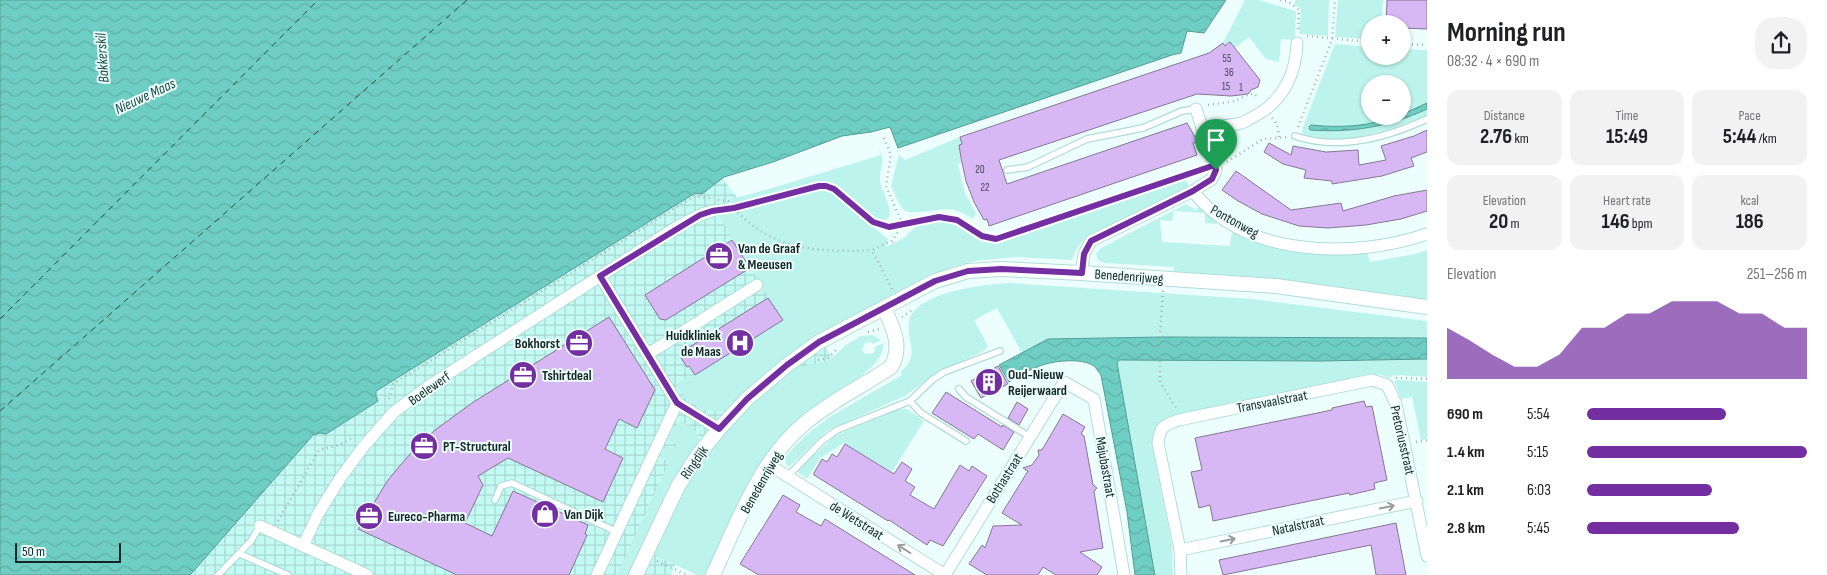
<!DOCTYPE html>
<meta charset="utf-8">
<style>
body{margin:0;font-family:"Sofia Sans Condensed",sans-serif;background:#f2f2f2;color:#202124;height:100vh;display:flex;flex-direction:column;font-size:19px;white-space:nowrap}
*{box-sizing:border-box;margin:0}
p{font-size:16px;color:#757577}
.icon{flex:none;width:28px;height:28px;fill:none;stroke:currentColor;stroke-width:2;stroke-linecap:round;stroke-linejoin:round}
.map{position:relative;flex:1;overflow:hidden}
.side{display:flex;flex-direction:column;background:#fff;width:400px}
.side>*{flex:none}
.controls{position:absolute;left:1361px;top:15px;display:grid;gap:10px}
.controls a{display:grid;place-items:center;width:50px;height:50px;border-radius:50%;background:#fff;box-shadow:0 1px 4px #0004;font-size:25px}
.scale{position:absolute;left:15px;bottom:12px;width:106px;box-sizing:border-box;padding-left:5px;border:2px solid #152624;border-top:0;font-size:14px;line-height:18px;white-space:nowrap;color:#152624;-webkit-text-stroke:4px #edfffc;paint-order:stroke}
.pin{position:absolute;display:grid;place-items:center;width:42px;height:42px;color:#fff;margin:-51px -21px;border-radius:50% 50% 50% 0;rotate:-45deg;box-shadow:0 0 5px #0007}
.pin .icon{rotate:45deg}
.round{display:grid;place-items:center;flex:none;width:52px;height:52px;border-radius:20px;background:#f2f2f2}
.head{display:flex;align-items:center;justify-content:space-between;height:85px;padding:0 20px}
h1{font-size:28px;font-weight:700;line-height:38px}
.metrics{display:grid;grid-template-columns:repeat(3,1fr);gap:8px;height:85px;padding:5px 20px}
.metrics div{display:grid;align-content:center;border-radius:12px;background:#f2f2f2;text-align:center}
.metrics b{font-size:21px;font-weight:700}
.metrics small{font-size:14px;font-weight:400}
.metrics p{font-size:14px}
.chart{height:140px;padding:10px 20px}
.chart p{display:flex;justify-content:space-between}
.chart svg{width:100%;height:90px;margin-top:5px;fill:#732ea2;opacity:.7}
ul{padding:0 20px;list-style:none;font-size:16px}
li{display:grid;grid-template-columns:80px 60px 1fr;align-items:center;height:38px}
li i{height:12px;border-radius:6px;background:#732ea2}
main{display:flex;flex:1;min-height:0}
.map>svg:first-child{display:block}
.industrial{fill:url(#industrial-grid)}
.grass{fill:#bcf4ed;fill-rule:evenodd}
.water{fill:url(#water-waves);stroke:#549c94}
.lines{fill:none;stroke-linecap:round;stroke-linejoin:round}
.ferry{stroke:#1d4944;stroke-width:1;stroke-dasharray:6 5;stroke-linecap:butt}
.building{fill:#d7b7f4;stroke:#857794}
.service-casing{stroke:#b1ddd7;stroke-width:8}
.minor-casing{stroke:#b1ddd7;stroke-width:13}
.tertiary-casing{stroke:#b1ddd7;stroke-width:16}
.path{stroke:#a3b5b2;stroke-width:2.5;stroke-dasharray:1 4;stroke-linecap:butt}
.service{stroke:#fff;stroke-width:5.5}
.minor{stroke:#fff;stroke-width:11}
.tertiary{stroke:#fff;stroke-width:14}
.oneway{stroke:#969d9c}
.route-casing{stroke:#fff;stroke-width:10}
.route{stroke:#732ea2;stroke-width:6}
.labels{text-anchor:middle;stroke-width:4;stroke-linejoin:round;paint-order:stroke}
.number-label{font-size:11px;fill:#464a58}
.street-label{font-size:14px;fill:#152624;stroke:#edfffc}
.poi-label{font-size:14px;font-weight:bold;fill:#152624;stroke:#edfffc;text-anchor:start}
.water-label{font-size:15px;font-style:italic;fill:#1d4944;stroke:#edfffc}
</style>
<main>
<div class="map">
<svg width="1427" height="575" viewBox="0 0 1427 575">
<defs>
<pattern id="industrial-grid" width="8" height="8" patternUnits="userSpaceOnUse" patternTransform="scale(1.25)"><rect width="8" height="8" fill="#c3fbf4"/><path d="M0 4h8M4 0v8" fill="none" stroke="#a7d7d1"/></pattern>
<pattern id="water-waves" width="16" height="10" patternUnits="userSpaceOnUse" patternTransform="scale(1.25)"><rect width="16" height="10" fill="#6fcec4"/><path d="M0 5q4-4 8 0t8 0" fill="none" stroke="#5fb1a8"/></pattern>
</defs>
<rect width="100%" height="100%" fill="#edfffc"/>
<path class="industrial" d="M710,164L734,193L839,369L689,529L671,575H172L298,417Z"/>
<g class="grass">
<path d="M1245,0H1258L1296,11L1295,40L1281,39L1279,62L1266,59L1249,37L1235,48L1231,42L1225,46L1223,43Z"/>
<path d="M1296,0H1329L1328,36L1299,34L1301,8L1294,5Z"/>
<path d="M1338,0H1383L1382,16L1386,18V24H1370V39L1335,37Z"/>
<path d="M1335,44L1370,47V56H1402L1403,49L1427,50V115C1406,125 1318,155 1302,132L1303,127ZM1370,84H1402V116H1370Z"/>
<path d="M960,137L962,144L959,146L961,163L958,164L965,193L976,213L973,219C966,214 959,211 951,209C940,208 910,216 904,210C899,206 894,191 891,186L899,154L905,160Z"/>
<path d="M878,146C887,165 879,165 880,181C881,191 896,213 887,219C883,221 879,221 875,219C859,205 841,182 819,182L735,205L731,199L755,193L881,155Z"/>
<path d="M1186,180L1189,186L1119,222L1092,233L1084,239L1076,250L1072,260L1015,257L975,261L952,267L830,328L803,345L774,367L729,408L719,412L702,409L688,401L676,385L689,376L691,377L782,320L718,214L739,211L817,190H826L831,192L888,239L886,247L904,238L917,225L942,220L964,226L986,242L1004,241Z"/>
<path d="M1186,204L1196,210L1199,207L1217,220L1216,224L1205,223V213L1174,211L1172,221L1160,220L1162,242L1230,246L1231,236L1233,232H1236C1286,253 1314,256 1367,252L1370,262L1415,254L1427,250V300L1256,277L1174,272V267L1104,263L1098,260L1096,254L1101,248Z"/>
<path d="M1009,283L1252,299L1427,321V338L1163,337L1049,339L1022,353L997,308L974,320L988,346L985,350L965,360L940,370L905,396L828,430L789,467C785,464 785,461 786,456L804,437L828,418L902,375L901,371C921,355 906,341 909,321C915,292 986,284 1009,283Z"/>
<path d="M872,335L881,340L874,344L870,342L865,343L862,350L865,354H871L875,351V347L883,343C887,370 822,398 804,414C753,461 735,514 707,575H697L652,554L684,488L702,461L723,433L755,400L795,368L829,361L846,345L861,336Z"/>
<path d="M1165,359L1319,361L1427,359V377L1395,375L1388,378L1383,375L1371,374L1169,417C1157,424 1153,429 1152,444L1172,546L1173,575H1155L1117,363L1119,360Z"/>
<path d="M1398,380L1427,382V439L1421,440L1412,397L1401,399L1394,381Z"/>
<path d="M899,409H907L924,421L892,472L844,443L820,458L807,479L796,471L835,436Z"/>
<path d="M681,422C688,424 696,428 698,436C699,447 686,461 680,470C659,502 645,540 628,575H617L669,462L660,457L665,446L674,449L676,444L668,440L674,427Z"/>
</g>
<g class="water">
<path d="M0,0H1226L1204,33L1187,31L1181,53L1172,55L898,148L890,127L871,132L842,136L773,162L724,177L702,194L695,193L376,391V396L378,401L326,434L320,433L313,435L190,575H0Z"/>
<path d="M1427,103V109C1389,127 1351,133 1310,130L1309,127L1311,125C1330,127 1348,127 1367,124C1379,122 1390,116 1402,116L1403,114Z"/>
<path d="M1163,337L1427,338V359L1319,361L1119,360L1117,363L1154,570L1155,575H1135L1127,512L1101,375C1099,372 1096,368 1094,366C1081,357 1050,361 1037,367C1027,371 1018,377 1009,382L999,365L1048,339Z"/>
</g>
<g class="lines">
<g class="ferry">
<path d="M0,319L318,0"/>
<path d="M0,411L467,0"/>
</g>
</g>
<g class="building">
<path d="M1387,0H1427V29L1402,28V24H1386Z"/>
<path d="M1230,42L1260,80L1258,87L1251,90L1248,94L1231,96L1197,94L999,160L1007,184L1187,123L1198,142L1193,143L1197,155L989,226L987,219L984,220L974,202L966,181L961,158L959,145L962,144L960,137L1209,53L1223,43L1225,46Z"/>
<path d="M1427,130V152L1411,158L1414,166L1382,176L1332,184V181L1304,178L1306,170L1283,164L1264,152L1269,143L1291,155L1293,146L1326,152L1358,150L1359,165L1386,160L1381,146L1414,136Z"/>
<path d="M1236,171L1291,210L1341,203L1343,211L1394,196L1427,190V211L1401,219L1366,225L1328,228L1299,226L1262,214L1238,201L1222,190Z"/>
<path d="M732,240L750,268L666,320L660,319L645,295Z"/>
<path d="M768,298L783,320L695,375L689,366L687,367L681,358L687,354L685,350Z"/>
<path d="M609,317L655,390L637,428L619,419L605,449L623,458L603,502L508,458L478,476L483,485L465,523L492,536L513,491L588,525L585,534L587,535L569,575H457L358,529L388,480L410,454L435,430L472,403Z"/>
<path d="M998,366L1008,384L981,398L971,381Z"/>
<path d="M946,392L1002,427L1003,425L1014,432L1003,450L978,434L974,439L932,413Z"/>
<path d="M1364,401L1366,407L1372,406L1387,480L1374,483L1375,489L1350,495L1349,493L1213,521L1210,505L1199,508L1191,472L1202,470L1195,438L1332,410V408Z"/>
<path d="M1017,402L1028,409L1019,425L1008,418Z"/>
<path d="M1063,414L1085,427L1081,434L1084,436L1093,485L1097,488L1094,491L1103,548L1080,552L1102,567L1097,575H1056L1043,567L1038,575H987L969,564L982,545L985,548L993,526L1022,525L1002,513L1028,471L1023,468L1032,465L1039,455L1038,450H1042Z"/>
<path d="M845,444L894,474L902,462L912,469L905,481L915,487L910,495L934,509L960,465L969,471L972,466L987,476L943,546L930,540L927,545L889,520L888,521L814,475V473L822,459L827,462L832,454L837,457Z"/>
<path d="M783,495L800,505L796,512L821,526L825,519L915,575H759L740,564Z"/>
<path d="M1396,523L1406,575H1376L1371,545L1223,575L1219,560Z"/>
</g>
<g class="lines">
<defs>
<g id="service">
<path d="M1295,136C1339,151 1386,138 1427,119"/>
<path d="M1007,170L1028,167L1087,139L1143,128L1182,111L1196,109"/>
<path d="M959,389L966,397L1030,437"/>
<path d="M910,401L921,413L966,441"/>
<path d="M787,477L822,441L837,430L910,401L932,380L944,372L1000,351"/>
<path d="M495,500L501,486L512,483L617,532"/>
<path d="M240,554L288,575"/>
<path d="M218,575L251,541L260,526"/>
</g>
<g id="minor">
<path d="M1202,128C1215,126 1229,126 1241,123C1246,122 1250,118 1255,116C1283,101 1296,74 1297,43"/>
<path d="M1193,191C1244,258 1355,259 1427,234"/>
<path d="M1081,273L1084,254L1091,241L1193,191L1212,179L1216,170L1196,109"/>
<path d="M600,276L677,403L719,429"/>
<path d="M648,354L757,285"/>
<path d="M768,464L945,575"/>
<path d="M260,526L367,575"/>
<path d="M303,546L318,514L341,477L364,446L394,412L429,386L574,293L675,228L700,215L712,211"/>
<path d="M1180,550L1417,501"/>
<path d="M597,575L677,403"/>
<path d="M945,575L1064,382L1094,399L1124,575"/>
<path d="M1181,575L1180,550L1158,443C1160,427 1163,425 1179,420L1372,380L1387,385L1396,404L1427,556"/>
</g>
<g id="tertiary">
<path d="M636,575L678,486L698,455L719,429L747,399L787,365L819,342L935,281L968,271L1001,269L1081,273L1276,286L1427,307"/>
<path d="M713,575C738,522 759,461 805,423C831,401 863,386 891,367C903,346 893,328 884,308"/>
</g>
</defs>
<use href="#service" class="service-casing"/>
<use href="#minor" class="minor-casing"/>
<use href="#tertiary" class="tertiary-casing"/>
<g class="path">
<path d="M1280,0L1289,2L1299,10L1298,32"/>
<path d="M1307,36L1370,42"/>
<path d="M1402,44L1427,45"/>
<path d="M1208,105L1235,101L1249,94H1255L1258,99"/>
<path d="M1272,118L1277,124L1279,137"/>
<path d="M1298,127L1332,40L1335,0"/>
<path d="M884,138L891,155L886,186L903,225"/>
<path d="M1227,162L1263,139L1287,137"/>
<path d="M718,200L728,201C766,250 816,253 872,250"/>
<path d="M724,209L819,186H826L834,189L873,222L889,227L939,217L957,220L983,235L996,239L1199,171"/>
<path d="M892,289L872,250L892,241L903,225"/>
<path d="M1163,291L1160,335V382L1176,408"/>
<path d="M902,317L912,310"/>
<path d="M868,332L880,329"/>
<path d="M818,360L828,358L838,348"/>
<path d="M1396,378L1427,379"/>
<path d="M389,399L393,384L694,196L710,198"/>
<path d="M1416,442L1427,440"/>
<path d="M278,521L319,450L339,445L354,437"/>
<path d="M657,561L687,575"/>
</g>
<use href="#service" class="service"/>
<use href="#minor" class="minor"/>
<use href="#tertiary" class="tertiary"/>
</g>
<defs><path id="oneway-shaft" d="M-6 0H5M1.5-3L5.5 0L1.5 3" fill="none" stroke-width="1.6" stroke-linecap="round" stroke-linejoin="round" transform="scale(1.25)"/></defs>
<g class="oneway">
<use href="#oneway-shaft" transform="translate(1387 507) rotate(-11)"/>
<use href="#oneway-shaft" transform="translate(1228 540) rotate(-12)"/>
<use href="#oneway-shaft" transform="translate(904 549) rotate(-148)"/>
</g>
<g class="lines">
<defs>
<path id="route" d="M1215,165L1216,170L1212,179L1193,191L1091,241L1084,254L1082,273L1001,269L968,271L935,281L819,342L787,365L747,399L719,429L677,403L600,276L700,215L712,211L734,208L819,186H826L834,189L873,222L889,227L939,217L957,220L982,236L996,239Z"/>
</defs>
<use href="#route" class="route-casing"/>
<use href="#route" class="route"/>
</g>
<defs>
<symbol id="office-disc" viewBox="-11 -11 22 22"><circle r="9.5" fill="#732ea2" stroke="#edfffc"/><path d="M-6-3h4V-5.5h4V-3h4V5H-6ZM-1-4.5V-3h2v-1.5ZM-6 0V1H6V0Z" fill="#fff"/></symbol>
<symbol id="hospital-disc" viewBox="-11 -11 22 22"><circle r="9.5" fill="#732ea2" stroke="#edfffc"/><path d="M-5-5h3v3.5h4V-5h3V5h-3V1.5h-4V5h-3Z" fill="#fff"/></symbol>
<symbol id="building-disc" viewBox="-11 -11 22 22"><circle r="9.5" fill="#732ea2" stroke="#edfffc"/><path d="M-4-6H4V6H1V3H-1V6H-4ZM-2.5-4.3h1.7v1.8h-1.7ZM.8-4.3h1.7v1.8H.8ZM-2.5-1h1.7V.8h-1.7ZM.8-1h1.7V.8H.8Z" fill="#fff"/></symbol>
<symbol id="shop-disc" viewBox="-11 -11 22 22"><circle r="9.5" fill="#732ea2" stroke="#edfffc"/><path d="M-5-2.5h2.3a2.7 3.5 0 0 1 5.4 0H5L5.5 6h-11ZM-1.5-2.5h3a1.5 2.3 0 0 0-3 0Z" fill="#fff"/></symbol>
</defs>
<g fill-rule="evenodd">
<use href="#office-disc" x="703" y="240" width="32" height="32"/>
<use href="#office-disc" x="563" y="327" width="32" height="32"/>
<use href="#hospital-disc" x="724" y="327" width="32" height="32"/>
<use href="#office-disc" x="507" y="359" width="32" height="32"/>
<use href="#building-disc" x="973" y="366" width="32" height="32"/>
<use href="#office-disc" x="408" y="430" width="32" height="32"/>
<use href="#shop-disc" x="529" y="498" width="32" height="32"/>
<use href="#office-disc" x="353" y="500" width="32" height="32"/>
</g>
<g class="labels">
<g class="number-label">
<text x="1227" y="62">55</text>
<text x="1229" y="76">36</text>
<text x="1226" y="90">15</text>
<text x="1241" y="91">1</text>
<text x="980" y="173">20</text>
<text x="985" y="191">22</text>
</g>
<g class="street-label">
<text transform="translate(1235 221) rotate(29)" y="5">Pontonweg</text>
<text transform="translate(1129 276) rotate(4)" y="5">Benedenrijweg</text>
<text transform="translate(429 388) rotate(-35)" y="5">Boelewerf</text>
<text transform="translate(1272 401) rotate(-11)" y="5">Transvaalstraat</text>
<text transform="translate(1403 440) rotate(77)" y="5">Pretoriusstraat</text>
<text transform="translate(694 462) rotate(-55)" y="5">Ringdijk</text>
<text transform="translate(1106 467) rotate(80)" y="5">Majubastraat</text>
<text transform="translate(1004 478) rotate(-58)" y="5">Bothastraat</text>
<text transform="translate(761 482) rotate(-60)" y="5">Benedenrijweg</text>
<text transform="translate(857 520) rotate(32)" y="5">de Wetstraat</text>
<text transform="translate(1298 525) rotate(-12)" y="5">Natalstraat</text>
</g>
<g class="poi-label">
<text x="738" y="253">Van de Graaf<tspan x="738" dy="16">&amp; Meeusen</tspan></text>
<text x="721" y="340" text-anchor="end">Huidkliniek<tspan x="721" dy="16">de Maas</tspan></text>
<text x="560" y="348" text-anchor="end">Bokhorst</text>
<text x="1008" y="379">Oud-Nieuw<tspan x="1008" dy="16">Reijerwaard</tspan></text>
<text x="542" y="380">Tshirtdeal</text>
<text x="443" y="451">PT-Structural</text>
<text x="564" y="519">Van Dijk</text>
<text x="388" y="521">Eureco-Pharma</text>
</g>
<g class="water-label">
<text transform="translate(102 58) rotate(-94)" y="5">Bakkerskil</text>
<text transform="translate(145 96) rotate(-25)" y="5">Nieuwe Maas</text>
</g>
</g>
</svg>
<div class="controls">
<a>+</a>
<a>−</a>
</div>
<div class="scale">50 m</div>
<div class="pin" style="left:1216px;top:170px;background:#1e9e55"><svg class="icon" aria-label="arrive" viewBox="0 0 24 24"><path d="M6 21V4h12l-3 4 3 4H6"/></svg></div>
</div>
<section class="side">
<div class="head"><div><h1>Morning run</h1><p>08:32 · 4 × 690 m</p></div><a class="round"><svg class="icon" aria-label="share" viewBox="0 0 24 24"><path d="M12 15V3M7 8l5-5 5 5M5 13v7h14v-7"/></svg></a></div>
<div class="metrics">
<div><p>Distance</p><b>2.76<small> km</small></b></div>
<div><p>Time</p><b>15:49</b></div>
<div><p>Pace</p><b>5:44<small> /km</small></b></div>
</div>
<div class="metrics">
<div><p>Elevation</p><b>20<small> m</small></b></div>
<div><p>Heart rate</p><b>146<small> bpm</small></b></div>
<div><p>kcal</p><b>186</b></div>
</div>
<div class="chart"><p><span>Elevation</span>251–256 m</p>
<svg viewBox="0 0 160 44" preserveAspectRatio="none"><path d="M0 44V19L10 25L20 32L30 38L40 38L50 32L60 19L70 19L80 12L90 12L100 6L110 6L120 6L130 12L140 12L150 19L160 19V44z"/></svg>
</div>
<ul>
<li><b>690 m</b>5:54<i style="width:63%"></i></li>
<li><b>1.4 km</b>5:15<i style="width:100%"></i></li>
<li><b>2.1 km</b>6:03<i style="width:57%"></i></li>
<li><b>2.8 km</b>5:45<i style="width:69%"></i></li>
</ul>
</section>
</main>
